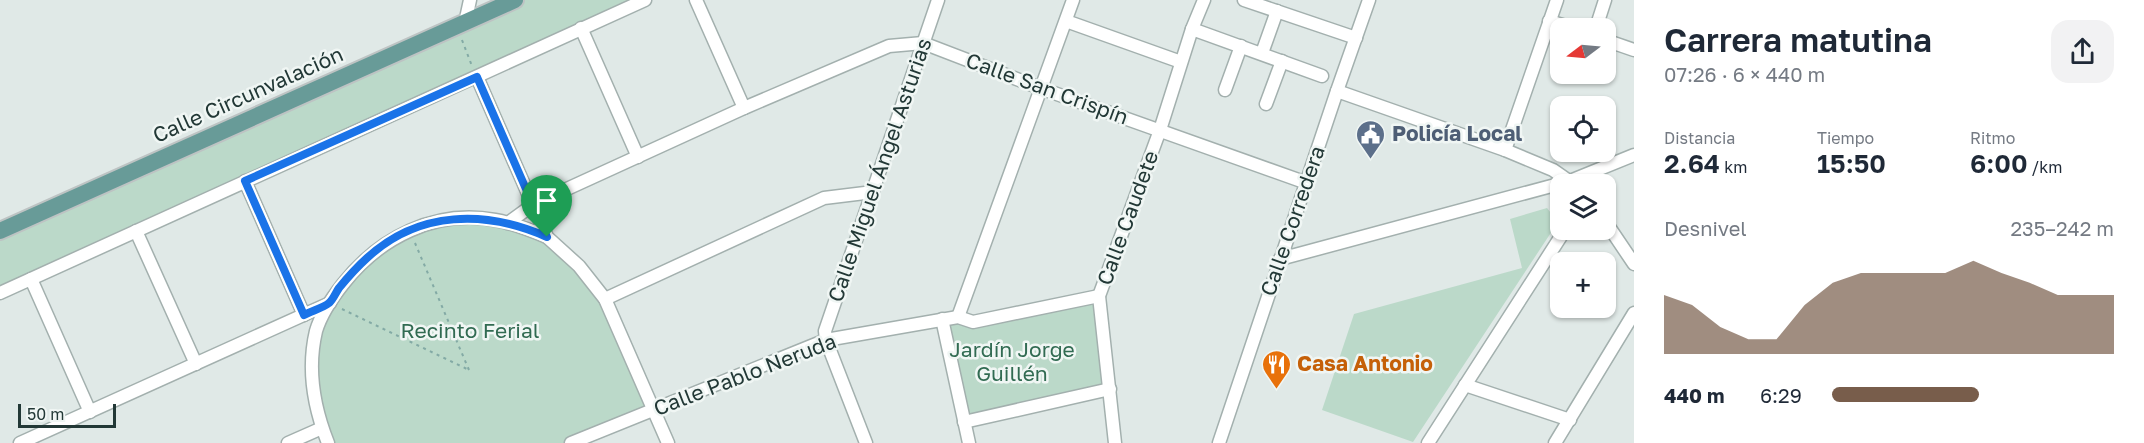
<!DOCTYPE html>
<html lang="es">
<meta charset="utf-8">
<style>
body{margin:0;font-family:"Golos Text",sans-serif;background:#f2f2f3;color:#1f2937;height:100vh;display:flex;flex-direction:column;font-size:22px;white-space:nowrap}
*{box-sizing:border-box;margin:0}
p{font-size:20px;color:#747a83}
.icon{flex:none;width:33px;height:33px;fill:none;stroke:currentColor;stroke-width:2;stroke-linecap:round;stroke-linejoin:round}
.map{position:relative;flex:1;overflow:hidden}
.sheet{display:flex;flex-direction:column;background:#fff;width:510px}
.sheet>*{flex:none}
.needle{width:39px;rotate:254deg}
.fabs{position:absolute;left:1550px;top:18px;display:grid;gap:12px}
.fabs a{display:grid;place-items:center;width:66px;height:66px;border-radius:12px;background:#fff;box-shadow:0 2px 4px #0004;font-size:30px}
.scale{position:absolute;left:18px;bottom:15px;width:98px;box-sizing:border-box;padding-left:6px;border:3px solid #223836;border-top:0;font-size:16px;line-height:21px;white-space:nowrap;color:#223836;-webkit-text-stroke:4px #f0f6f4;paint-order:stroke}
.pin{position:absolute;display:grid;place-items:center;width:51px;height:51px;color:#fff;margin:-62px -26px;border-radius:50% 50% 50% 0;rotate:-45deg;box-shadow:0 0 6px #0007}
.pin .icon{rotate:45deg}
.round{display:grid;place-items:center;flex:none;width:63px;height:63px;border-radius:18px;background:#f2f2f3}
.overview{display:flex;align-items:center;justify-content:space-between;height:102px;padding:0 30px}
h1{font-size:33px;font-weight:600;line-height:45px}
.stats{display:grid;grid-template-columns:repeat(3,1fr);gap:9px;height:102px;padding:6px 30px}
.stats div{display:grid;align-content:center}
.stats b{font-size:26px;font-weight:600}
.stats small{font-size:16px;font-weight:400}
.stats p{font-size:16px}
.chart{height:168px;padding:12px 30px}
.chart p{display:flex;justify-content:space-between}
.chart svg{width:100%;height:108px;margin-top:6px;fill:#785d4b;opacity:.7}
ul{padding:0 30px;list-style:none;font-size:20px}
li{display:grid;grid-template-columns:96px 72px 1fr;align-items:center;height:45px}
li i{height:15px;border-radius:8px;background:#785d4b}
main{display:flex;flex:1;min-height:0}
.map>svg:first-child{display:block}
.green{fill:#bbd9c9}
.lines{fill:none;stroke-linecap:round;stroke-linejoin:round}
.minor-casing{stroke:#a3b0ae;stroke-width:15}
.major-casing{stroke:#bdc3c3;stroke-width:20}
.path{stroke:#83aaa5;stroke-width:2;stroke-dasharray:3 4.5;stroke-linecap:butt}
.minor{stroke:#fff;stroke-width:12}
.major{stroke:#689b98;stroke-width:16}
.route-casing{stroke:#fff;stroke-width:12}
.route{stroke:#1a73e8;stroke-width:8}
.labels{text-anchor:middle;stroke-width:5;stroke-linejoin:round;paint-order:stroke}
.street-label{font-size:21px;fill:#223836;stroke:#f0f6f4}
.service-label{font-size:21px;font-weight:bold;fill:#4e5e75;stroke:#f0f6f4;text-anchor:start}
.park-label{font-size:21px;fill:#316b52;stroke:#f0f6f4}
.food-label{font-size:21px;font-weight:bold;fill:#c56008;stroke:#f0f6f4;text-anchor:start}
</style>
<main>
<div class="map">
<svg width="1634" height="443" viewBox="0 0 1634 443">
<rect width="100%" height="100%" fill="#e0e9e7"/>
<g class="green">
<path d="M515,0H646L0,293V231Z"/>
<path d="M1547,208L1558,222L1413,442L1322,410L1354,314L1522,268L1510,219Z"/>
<path d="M454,219L531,230L587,276L655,410L571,443H328L314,396L320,321L385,244Z"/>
<path d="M1099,296L1110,389L964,422L942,319L973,322Z"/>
</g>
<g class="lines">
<defs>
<g id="minor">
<path d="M696,0L744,108"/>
<path d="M1244,0L1356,38"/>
<path d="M1066,21L1181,62"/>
<path d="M1549,21L1572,28"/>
<path d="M465,23L470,0"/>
<path d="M581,28L638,157"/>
<path d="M1596,28L1605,0"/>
<path d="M1192,29L1322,76"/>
<path d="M1605,40L1634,50"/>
<path d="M1262,53L1277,11"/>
<path d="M477,77L547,237L579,266L605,299L668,443"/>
<path d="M1225,90L1241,46"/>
<path d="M1337,91L1505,150L1553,170L1573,184"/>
<path d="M1266,104L1282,61"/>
<path d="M1505,150L1557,0"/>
<path d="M245,181L304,315"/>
<path d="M1605,221L1634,264"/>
<path d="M508,223L534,204L744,108L889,46L923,43L1040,88L1307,183"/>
<path d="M136,231L196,364"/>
<path d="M1280,259L1570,181L1634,155"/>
<path d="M31,279L90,412"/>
<path d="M0,293L645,0"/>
<path d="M605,299L824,198L873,192"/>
<path d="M958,317L1073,0"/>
<path d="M942,319L969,443"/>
<path d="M1465,385L1570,420"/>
<path d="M964,422L1110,389"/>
<path d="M20,443L330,303"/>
<path d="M288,443L322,428"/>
<path d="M328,443C314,408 307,369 316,331C321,314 332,298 343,284C379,238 435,209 495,220C513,223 530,230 547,237"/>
<path d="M571,443L826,340L958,317L973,322L1099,296"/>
<path d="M866,443L826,340L825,331L938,0"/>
<path d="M1115,443L1099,296L1160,130L1192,29L1204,0"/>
<path d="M1219,443L1337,91L1369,0"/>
<path d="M1428,443L1565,230"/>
<path d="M1555,443L1634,313"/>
</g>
<path id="major" d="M0,231L515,0"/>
</defs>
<use href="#minor" class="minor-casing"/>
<use href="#major" class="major-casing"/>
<g class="path">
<path d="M462,40L472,66"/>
<path d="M415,243L469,370"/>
<path d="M342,309L469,370"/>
</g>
<use href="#minor" class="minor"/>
<use href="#major" class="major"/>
</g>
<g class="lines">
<defs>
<path id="route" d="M477,77L547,237C486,210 419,210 367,258C357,267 348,277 339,288C336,292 333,300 329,303C323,308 311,311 304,315L245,181Z"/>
</defs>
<use href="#route" class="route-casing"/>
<use href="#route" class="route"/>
</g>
<defs>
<symbol id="civic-pin" viewBox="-11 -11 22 30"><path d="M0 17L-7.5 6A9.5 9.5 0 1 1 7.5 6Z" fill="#5c6f8a" stroke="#f0f6f4"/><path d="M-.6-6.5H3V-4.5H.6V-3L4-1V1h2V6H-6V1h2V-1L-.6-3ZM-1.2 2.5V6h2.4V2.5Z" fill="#fff"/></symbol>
<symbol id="restaurant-pin" viewBox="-11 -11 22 30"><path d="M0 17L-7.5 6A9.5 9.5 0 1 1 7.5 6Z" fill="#e8710a" stroke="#f0f6f4"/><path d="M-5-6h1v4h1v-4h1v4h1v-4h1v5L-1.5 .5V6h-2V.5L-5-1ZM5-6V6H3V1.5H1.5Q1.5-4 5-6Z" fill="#fff"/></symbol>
</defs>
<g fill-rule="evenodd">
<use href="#civic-pin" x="1354" y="118" width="33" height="45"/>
<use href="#restaurant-pin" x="1260" y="348" width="33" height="45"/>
</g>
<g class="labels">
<g class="street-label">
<text transform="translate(1047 89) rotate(20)" y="7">Calle San Crispín</text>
<text transform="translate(248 95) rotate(-24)" y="7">Calle Circunvalación</text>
<text transform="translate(880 170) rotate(-71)" y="7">Calle Miguel Ángel Asturias</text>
<text transform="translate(1128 218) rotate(-70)" y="7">Calle Caudete</text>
<text transform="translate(1293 221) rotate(-71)" y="7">Calle Corredera</text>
<text transform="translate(745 375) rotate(-21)" y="7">Calle Pablo Neruda</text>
</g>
<g class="service-label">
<text x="1392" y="141">Policía Local</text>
</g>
<g class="park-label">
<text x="470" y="338">Recinto Ferial</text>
<text x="1012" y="357">Jardín Jorge<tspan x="1012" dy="24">Guillén</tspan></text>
</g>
<g class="food-label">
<text x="1297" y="371">Casa Antonio</text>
</g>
</g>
</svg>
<div class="fabs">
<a><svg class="needle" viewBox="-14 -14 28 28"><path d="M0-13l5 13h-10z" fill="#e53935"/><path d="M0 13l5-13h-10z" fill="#747a83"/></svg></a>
<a><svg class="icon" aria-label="locate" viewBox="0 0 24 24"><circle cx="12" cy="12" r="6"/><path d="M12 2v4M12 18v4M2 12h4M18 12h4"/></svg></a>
<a><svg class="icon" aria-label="layers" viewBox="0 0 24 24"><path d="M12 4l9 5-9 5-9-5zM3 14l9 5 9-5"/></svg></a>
<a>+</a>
</div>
<div class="scale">50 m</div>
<div class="pin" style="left:547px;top:237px;background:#1e9e55"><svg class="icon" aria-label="arrive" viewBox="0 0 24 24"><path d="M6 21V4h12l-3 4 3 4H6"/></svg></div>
</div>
<section class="sheet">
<div class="overview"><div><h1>Carrera matutina</h1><p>07:26 · 6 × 440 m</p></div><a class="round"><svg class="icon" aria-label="share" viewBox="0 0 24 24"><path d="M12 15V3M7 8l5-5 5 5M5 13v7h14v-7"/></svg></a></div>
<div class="stats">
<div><p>Distancia</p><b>2.64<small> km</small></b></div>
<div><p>Tiempo</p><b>15:50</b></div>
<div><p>Ritmo</p><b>6:00<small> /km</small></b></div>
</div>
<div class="chart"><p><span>Desnivel</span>235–242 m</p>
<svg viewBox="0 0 160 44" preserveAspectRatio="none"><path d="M0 44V20L10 24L20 33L30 38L40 38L50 24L60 15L70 11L80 11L90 11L100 11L110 6L120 11L130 15L140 20L150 20L160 20V44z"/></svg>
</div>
<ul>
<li><b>440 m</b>6:29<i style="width:52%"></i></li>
</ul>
</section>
</main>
